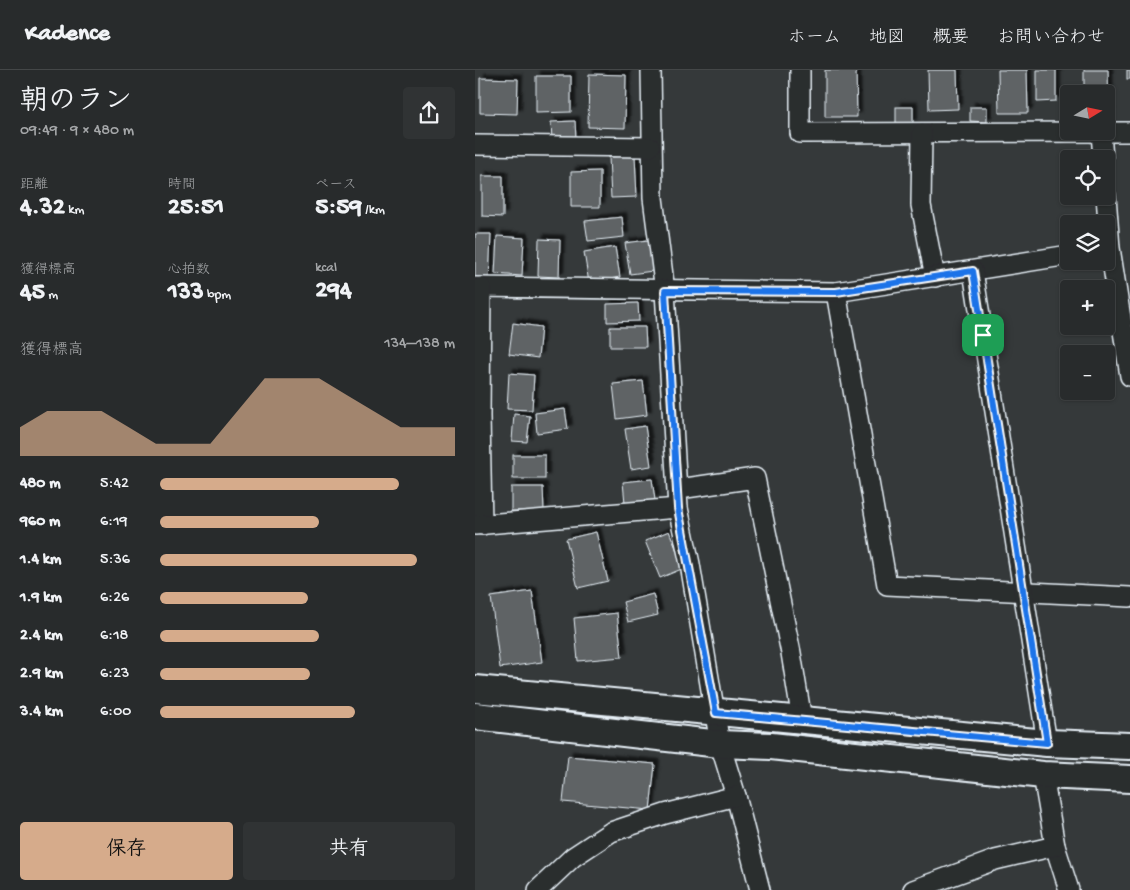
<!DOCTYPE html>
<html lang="ja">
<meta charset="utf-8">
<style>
body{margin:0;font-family:"Gochi Hand","Klee One",sans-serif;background:#303334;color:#f1f3f6;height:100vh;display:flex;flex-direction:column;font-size:19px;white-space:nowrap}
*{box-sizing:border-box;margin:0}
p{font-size:16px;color:#a5a7a9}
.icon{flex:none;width:28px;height:28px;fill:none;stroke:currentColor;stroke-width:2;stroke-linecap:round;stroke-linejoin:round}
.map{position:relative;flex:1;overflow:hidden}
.panel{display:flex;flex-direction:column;background:#282b2c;width:475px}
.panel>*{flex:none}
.needle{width:32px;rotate:80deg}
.controls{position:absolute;left:585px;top:15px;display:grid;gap:10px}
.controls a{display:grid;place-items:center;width:55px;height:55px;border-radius:5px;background:#282b2c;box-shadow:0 1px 4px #0004,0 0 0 1px #444748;font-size:25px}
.pin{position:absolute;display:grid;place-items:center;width:42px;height:42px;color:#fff;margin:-21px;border-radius:10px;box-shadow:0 2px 8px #0006}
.round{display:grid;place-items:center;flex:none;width:52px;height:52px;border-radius:5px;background:#303334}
.head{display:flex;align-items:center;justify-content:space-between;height:85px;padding:0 20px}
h1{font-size:28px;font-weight:800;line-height:38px}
.metrics{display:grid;grid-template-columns:repeat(3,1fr);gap:8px;height:85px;padding:5px 20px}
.metrics div{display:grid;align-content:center}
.metrics b{font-size:25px;font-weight:800}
.metrics small{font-size:14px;font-weight:400}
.metrics p{font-size:14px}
.chart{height:140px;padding:10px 20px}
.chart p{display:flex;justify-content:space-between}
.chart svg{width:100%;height:90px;margin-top:5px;fill:#d6ab8b;opacity:.7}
.action{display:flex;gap:10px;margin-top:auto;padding:10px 20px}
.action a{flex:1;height:58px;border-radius:5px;background:#d6ab8b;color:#111;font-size:20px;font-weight:800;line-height:58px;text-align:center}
.action a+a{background:#303334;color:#f1f3f6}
ul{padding:0 20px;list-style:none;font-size:16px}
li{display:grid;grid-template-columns:80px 60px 1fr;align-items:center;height:38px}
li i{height:12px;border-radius:6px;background:#d6ab8b}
header{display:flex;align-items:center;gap:30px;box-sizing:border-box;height:70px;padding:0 25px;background:#282b2c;border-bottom:1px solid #444748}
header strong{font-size:24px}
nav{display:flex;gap:28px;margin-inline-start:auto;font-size:18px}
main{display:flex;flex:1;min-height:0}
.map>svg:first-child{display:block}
.building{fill:#5f6365;stroke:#e8f1f8;filter:url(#shadow)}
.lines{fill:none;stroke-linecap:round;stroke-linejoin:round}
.street-casing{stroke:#e8f1f8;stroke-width:22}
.secondary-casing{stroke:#e8f1f8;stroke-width:30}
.street{stroke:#2a2d2e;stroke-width:19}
.secondary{stroke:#2a2d2e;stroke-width:26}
.route-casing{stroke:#fff;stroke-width:10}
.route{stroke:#1a73e8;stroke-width:6}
</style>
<header>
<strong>Kadence</strong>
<nav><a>ホーム</a><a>地図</a><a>概要</a><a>お問い合わせ</a></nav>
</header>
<main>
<section class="panel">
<div class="head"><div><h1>朝のラン</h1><p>09:49 · 9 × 480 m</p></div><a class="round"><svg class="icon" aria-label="share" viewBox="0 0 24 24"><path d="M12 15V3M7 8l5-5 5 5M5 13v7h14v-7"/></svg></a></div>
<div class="metrics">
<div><p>距離</p><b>4.32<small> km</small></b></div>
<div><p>時間</p><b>25:51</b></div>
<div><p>ペース</p><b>5:59<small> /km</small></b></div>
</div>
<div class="metrics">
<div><p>獲得標高</p><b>45<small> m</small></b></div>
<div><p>心拍数</p><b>133<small> bpm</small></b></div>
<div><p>kcal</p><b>294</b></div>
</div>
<div class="chart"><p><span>獲得標高</span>134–138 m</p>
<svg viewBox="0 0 160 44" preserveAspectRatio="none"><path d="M0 44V30L10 22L20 22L30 22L40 30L50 38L60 38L70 38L80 22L90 6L100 6L110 6L120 14L130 22L140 30L150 30L160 30V44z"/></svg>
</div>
<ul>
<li><b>480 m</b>5:42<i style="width:81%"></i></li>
<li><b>960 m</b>6:19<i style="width:54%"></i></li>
<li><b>1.4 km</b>5:36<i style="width:87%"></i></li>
<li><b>1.9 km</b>6:26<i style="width:50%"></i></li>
<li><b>2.4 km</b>6:18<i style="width:54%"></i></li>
<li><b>2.9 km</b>6:23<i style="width:51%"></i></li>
<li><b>3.4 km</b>6:00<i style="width:66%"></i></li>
</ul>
<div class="action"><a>保存</a><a>共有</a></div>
</section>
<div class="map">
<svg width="655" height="820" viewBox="0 0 655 820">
<defs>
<filter id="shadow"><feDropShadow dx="4.5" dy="-4.5" stdDeviation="1" flood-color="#0009"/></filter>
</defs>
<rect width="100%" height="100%" fill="#35393a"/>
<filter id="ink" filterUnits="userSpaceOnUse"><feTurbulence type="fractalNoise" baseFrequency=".02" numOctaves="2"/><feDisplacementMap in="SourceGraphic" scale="10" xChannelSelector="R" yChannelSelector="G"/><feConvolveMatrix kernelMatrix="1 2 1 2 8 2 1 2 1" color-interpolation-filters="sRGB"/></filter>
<g filter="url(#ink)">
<g class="building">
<path d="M350,0H381L382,47H350Z"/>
<path d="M453,0H482L483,39L454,40Z"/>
<path d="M523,0H552L553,43H524Z"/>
<path d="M562,0H581V31L562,32Z"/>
<path d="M609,0H633L634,45H631V24H609Z"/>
<rect x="652" y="0" width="3" height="9"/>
<path d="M114,4L151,5L150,58L113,57Z"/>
<path d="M61,6H96V42L61,43Z"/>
<path d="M5,8L43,9L42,44L5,43Z"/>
<rect x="421" y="37" width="17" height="17"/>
<path d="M495,37H512V52L495,51Z"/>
<path d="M100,51L101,69L77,70L76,52Z"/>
<path d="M160,86L162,127L136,128L134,87Z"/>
<path d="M125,101V137H96V102Z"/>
<path d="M7,106H28V147L7,146Z"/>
<path d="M147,147L149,167L113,171L110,151Z"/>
<path d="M0,164H16L14,212L0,211Z"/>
<path d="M22,166L49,168L47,206L20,204Z"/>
<path d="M64,169L85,170L84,207L63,206Z"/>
<path d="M173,170L178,201L155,204L150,173Z"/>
<path d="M140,177L145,207L114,213L109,182Z"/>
<path d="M163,233L164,251L132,252V234Z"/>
<path d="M38,253L66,257L63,288L34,284Z"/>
<path d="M135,257H170L171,277H135Z"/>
<path d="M34,303L59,305L57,340L32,339Z"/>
<path d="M168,311L172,345L142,349L138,314Z"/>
<path d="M90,339L93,359L62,363L60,343Z"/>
<path d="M39,344L55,346L52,372L37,371Z"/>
<path d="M170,356L176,396L156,399L150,359Z"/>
<rect x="38" y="385" width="32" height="24"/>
<path d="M177,409L180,430L150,433L148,412Z"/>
<path d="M36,417H68L69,441H36Z"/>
<path d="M194,461L209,498L185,508L170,471Z"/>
<path d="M121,462L133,511L103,518L91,469Z"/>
<path d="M57,521L67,592L25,598L16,527Z"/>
<path d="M178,524L183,545L153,552L148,532Z"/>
<path d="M142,543L147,587L103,591L99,548Z"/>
<path d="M93,686L180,694L175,740L88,732Z"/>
</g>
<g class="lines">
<defs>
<g id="street">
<path d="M176,0L178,128L190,221L203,438L215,494L245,674L261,726L285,820"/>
<path d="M325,0V63L655,62"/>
<path d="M626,62L628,89"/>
<path d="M447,63L446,135L460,207"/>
<path d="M0,75L175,77"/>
<path d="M631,126L635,178L655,306"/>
<path d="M594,185L361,222L412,515L655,527"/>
<path d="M498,201L572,673"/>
<path d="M0,217L361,222"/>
<path d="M6,217L5,346L7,455"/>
<path d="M204,419L280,408L316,583L327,650"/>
<path d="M0,455L203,438"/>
<path d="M580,776L594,820"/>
<path d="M63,820L98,787L136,762L190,744L261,726"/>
<path d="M438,820L520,790L580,776L568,705"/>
</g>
<g id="secondary">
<path d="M0,619L572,673L655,676"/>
<path d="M0,646L245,674L296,676L568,705L655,709"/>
</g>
</defs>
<use href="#street" class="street-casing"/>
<use href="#secondary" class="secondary-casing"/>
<use href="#street" class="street"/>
<use href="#secondary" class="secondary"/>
</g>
</g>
<g class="lines" filter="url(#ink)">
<defs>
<path id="route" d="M498,201L572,673L241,643L203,438L190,221L361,222Z"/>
</defs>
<use href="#route" class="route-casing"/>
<use href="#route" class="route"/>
</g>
</svg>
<div class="controls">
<a><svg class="needle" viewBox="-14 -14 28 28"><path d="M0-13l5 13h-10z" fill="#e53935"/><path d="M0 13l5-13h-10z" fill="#a5a7a9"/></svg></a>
<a><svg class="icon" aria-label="locate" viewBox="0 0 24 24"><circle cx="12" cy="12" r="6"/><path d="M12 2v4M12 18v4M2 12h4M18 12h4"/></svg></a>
<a><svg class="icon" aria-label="layers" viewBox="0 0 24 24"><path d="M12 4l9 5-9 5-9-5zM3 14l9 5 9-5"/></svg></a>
<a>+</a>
<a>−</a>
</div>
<div class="pin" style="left:508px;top:265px;background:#1e9e55"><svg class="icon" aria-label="arrive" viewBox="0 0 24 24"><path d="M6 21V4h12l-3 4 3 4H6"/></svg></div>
</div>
</main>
